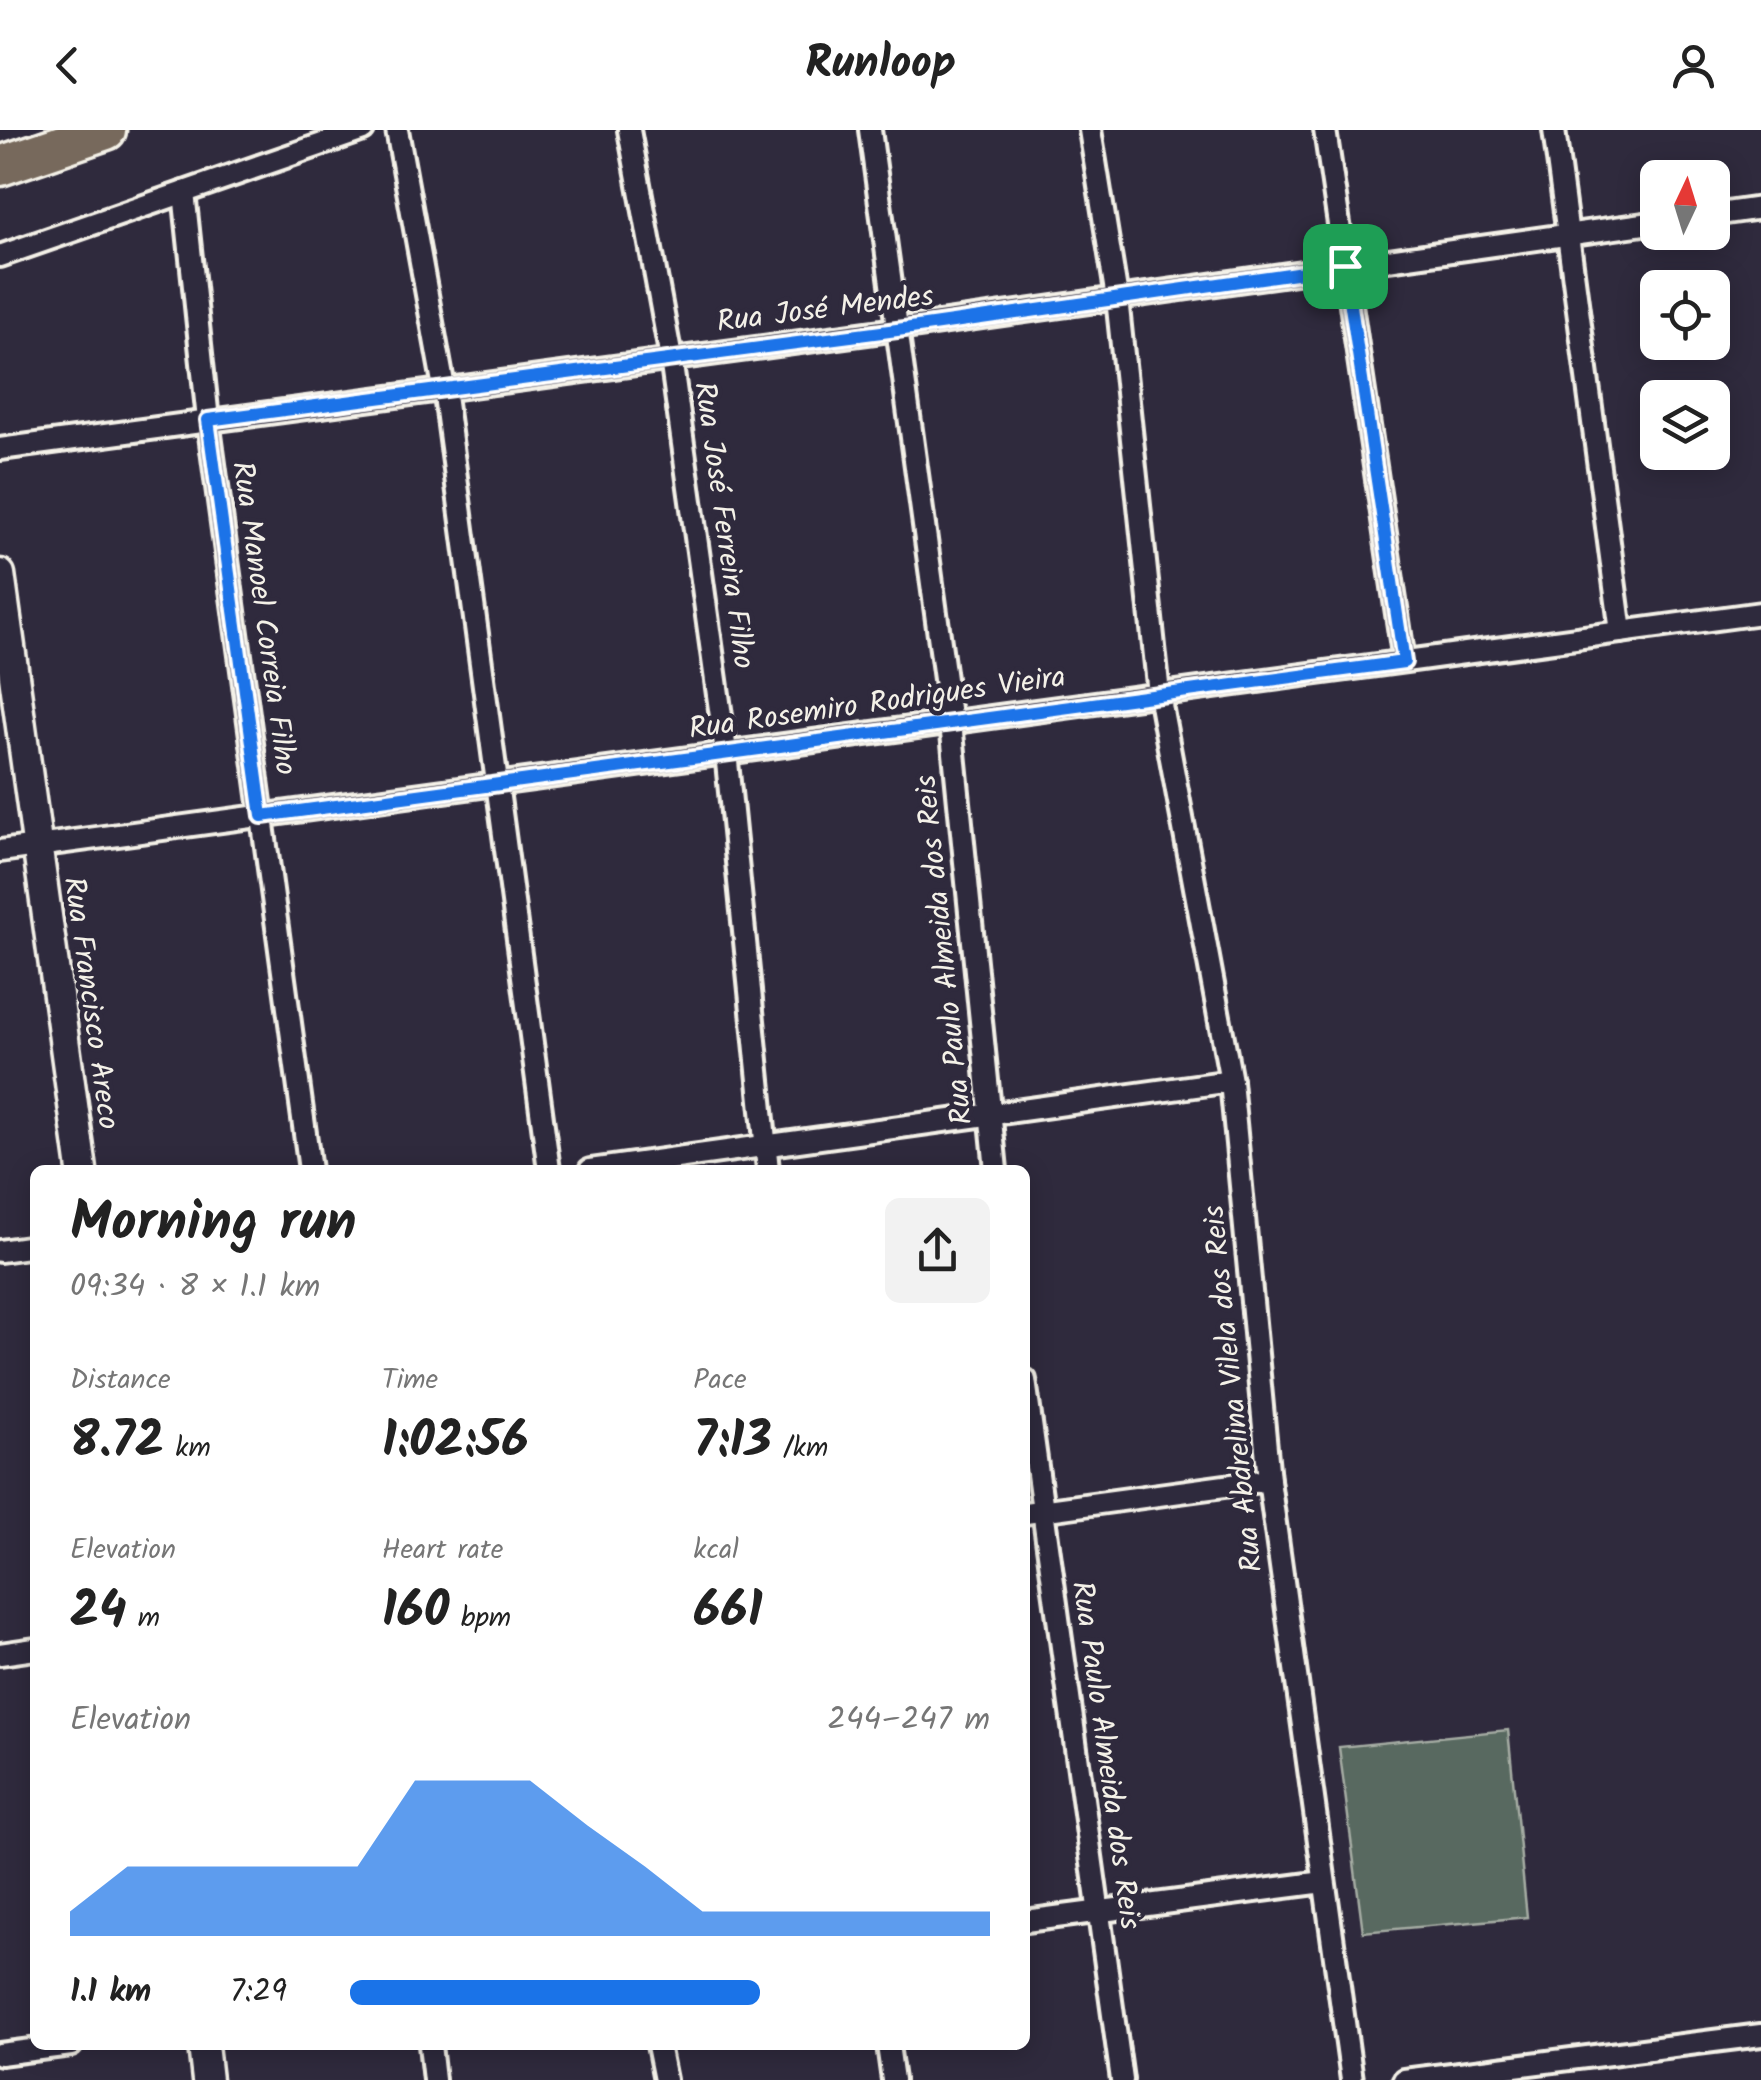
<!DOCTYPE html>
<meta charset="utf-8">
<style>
body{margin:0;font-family:Kalam,sans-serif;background:#f2f2f2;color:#222;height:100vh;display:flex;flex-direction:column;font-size:38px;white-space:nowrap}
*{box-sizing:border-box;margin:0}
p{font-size:32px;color:#767676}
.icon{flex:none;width:55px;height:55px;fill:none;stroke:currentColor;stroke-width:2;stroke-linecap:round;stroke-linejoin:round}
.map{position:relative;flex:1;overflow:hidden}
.side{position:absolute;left:30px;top:1035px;width:1000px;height:885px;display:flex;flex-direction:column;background:#fff;border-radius:15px;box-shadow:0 5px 25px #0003}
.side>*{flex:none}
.needle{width:65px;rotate:4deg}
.fabs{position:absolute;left:1640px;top:30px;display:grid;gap:20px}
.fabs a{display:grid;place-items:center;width:90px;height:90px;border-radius:15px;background:#fff;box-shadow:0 5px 25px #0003;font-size:50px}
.pin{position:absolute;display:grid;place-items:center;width:85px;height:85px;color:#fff;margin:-42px;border-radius:20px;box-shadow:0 5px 15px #0006}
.round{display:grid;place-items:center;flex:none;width:105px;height:105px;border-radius:15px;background:#f2f2f2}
.summary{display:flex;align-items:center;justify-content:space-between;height:170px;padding:0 40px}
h1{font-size:55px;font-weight:600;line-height:75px}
.figures{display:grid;grid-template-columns:repeat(3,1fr);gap:15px;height:170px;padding:10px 40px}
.figures div{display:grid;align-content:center}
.figures b{font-size:50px;font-weight:600}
.figures small{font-size:28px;font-weight:400}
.figures p{font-size:28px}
.chart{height:280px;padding:20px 40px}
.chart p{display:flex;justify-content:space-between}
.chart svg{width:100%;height:180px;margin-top:10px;fill:#1a73e8;opacity:.7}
ul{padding:0 40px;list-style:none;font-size:32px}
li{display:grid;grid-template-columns:160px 120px 1fr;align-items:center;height:75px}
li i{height:25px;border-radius:12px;background:#1a73e8}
header{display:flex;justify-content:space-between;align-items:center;height:130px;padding:0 40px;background:#fff;font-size:45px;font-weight:600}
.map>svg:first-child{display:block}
.green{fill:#596960;stroke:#a6ada4;stroke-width:2.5}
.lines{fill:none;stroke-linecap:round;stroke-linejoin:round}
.street-casing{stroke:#f4f1e8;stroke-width:28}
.secondary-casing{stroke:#f4f1e8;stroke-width:35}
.highway-casing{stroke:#f4f1e8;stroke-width:45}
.street{stroke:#2f2a3d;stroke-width:20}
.secondary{stroke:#2f2a3d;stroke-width:28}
.highway{stroke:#77695c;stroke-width:38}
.route-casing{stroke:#fff;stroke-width:20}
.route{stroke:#1a73e8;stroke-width:12}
.labels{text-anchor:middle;stroke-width:9;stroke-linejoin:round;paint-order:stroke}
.street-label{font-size:30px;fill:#f4f1e8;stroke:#2f2a3d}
</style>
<header><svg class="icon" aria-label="back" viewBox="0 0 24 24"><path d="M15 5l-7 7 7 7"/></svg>Runloop<svg class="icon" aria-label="person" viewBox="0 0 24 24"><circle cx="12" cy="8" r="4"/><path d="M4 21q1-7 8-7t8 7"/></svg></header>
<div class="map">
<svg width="1761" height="1950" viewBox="0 0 1761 1950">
<rect width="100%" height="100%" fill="#2f2a3d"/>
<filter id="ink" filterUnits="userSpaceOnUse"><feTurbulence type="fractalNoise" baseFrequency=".01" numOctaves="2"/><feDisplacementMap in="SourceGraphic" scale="20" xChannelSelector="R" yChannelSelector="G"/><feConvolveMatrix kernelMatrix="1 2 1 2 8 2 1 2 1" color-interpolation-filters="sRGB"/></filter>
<g filter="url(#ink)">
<path class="green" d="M1508,1600L1527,1787L1363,1802L1339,1617Z"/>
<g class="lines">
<defs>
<g id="street">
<path d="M397,0L444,258L549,1040"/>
<path d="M629,0L671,228L726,622L768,1040"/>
<path d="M870,0L951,593L996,1040"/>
<path d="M1090,0L1117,168L1159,564L1231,951L1269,1350L1352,1950"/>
<path d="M1325,0L1404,531"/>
<path d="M1554,0L1621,502"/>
<path d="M184,62L208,290L310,1040"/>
<path d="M1712,85L1761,78"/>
<path d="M0,126L363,0"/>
<path d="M0,319L897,199L1658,92"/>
<path d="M0,721L1761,483"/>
<path d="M590,1040L1231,951"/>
<path d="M0,1121L35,1116"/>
<path d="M1025,1250L1122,1950"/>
<path d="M1025,1383L1269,1350"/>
<path d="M0,1524L35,1519"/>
<path d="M1025,1791L1324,1752"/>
<path d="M430,1915L434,1950"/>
<path d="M658,1915L665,1950"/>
<path d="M888,1915L893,1950"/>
<path d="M0,1924L71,1915"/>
<path d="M1404,1950L1761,1905"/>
</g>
<g id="secondary">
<path d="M0,444L82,1040"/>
<path d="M203,1915L207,1950"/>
</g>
<path id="highway" d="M0,36L106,0"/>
</defs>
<use href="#street" class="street-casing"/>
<use href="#secondary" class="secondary-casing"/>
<use href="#highway" class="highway-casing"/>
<use href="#street" class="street"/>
<use href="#secondary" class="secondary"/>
<use href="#highway" class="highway"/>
</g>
</g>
<g class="lines" filter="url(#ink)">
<defs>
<path id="route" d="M1345,136L1404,532L262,686L208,290L897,200Z"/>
</defs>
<use href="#route" class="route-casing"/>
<use href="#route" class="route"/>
</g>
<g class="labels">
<g class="street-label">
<text transform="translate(825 178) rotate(-7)" y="10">Rua José Mendes</text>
<text transform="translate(725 395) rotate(82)" y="10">Rua José Ferreira Filho</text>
<text transform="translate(265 488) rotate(82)" y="10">Rua Manoel Correia Filho</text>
<text transform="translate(877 572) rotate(-8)" y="10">Rua Rosemiro Rodrigues Vieira</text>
<text transform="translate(943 820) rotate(-96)" y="10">Rua Paulo Almeida dos Reis</text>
<text transform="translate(92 873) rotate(82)" y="10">Rua Francisco Areco</text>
<text transform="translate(1232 1259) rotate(-96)" y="10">Rua Abdrelina Vilela dos Reis</text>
<text transform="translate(1107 1625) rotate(82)" y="10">Rua Paulo Almeida dos Reis</text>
</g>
</g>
</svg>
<div class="fabs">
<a><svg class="needle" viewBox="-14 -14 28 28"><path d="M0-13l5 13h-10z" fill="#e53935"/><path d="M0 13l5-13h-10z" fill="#767676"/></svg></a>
<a><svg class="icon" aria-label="locate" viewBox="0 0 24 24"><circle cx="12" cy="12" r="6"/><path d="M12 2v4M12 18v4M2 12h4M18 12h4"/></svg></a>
<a><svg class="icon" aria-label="layers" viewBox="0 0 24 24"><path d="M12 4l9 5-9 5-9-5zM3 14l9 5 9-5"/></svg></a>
</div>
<div class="pin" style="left:1345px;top:136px;background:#1e9e55"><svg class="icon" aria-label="arrive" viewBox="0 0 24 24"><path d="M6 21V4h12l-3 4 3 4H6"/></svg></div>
<section class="side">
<div class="summary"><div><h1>Morning run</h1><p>09:34 · 8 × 1.1 km</p></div><a class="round"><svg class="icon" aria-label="share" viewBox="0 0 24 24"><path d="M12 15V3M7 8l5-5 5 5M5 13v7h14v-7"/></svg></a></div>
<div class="figures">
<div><p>Distance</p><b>8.72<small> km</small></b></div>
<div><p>Time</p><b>1:02:56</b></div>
<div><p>Pace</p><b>7:13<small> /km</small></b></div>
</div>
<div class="figures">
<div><p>Elevation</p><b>24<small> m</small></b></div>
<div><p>Heart rate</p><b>160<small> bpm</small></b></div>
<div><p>kcal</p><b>661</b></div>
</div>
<div class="chart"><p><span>Elevation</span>244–247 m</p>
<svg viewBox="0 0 160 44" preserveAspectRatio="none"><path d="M0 44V38L10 27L20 27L30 27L40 27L50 27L60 6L70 6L80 6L90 17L100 27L110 38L120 38L130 38L140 38L150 38L160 38V44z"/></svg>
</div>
<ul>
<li><b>1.1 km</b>7:29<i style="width:64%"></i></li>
</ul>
</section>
</div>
